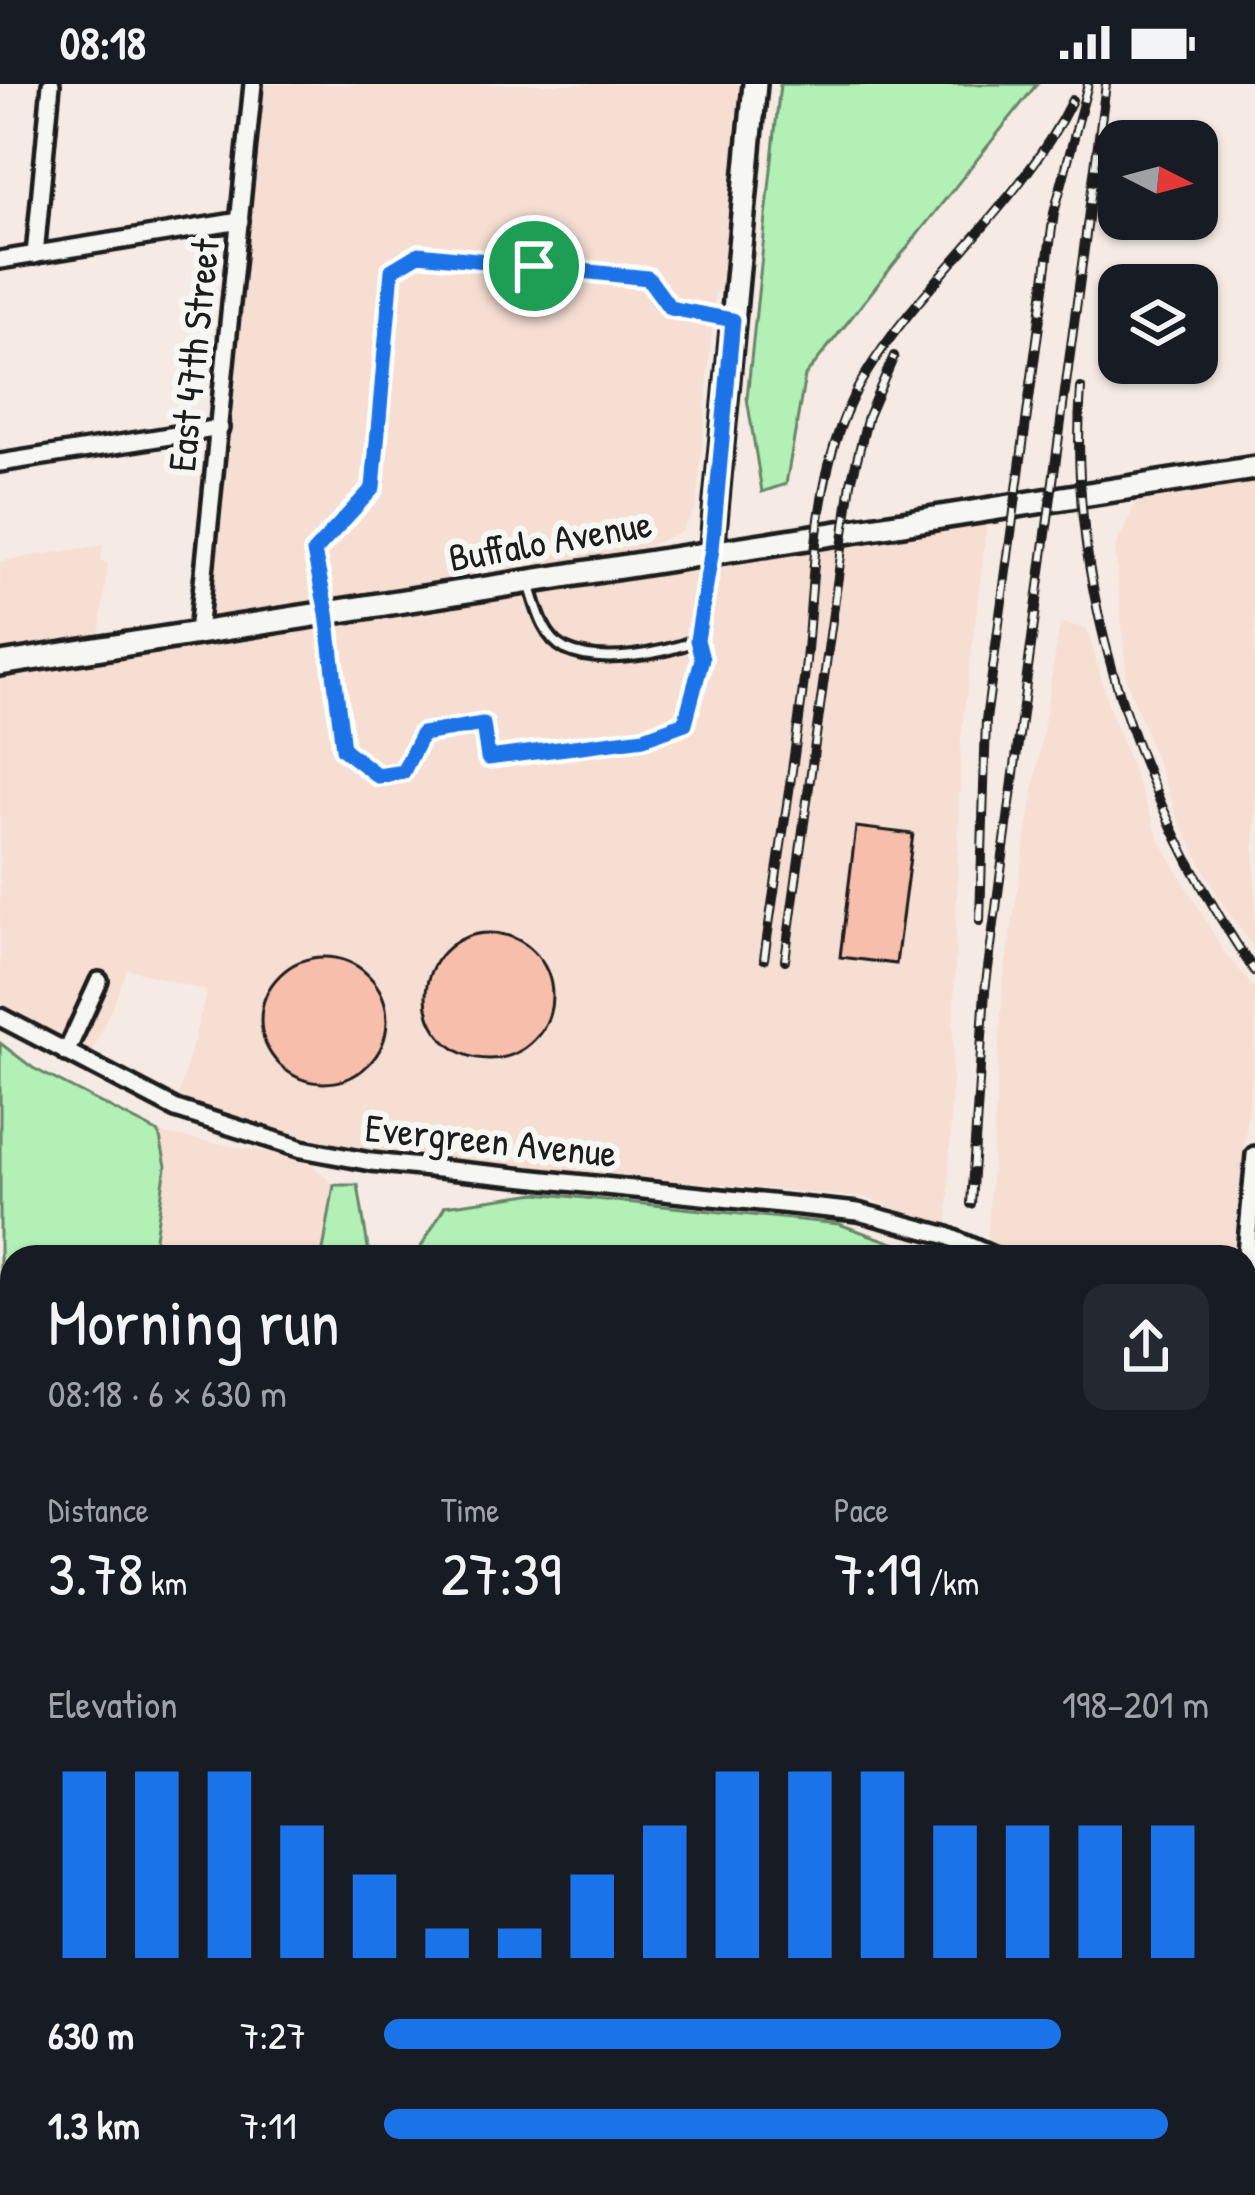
<!DOCTYPE html>
<meta charset="utf-8">
<style>
body{margin:0;font-family:"Patrick Hand",sans-serif;background:#242831;color:#f1f3f6;height:100vh;display:flex;flex-direction:column;font-size:45px;white-space:nowrap}
*{box-sizing:border-box;margin:0}
p{font-size:39px;color:#9ea1a6}
.icon{flex:none;width:66px;height:66px;fill:none;stroke:currentColor;stroke-width:2;stroke-linecap:round;stroke-linejoin:round}
.map{position:relative;flex:1;overflow:hidden}
.sheet{position:absolute;left:0px;top:1161px;width:1257px;height:951px;display:flex;flex-direction:column;background:#171b24;border-radius:36px 36px 0 0;box-shadow:0 3px 9px #0004}
.sheet>*{flex:none}
.needle{width:78px;rotate:96deg}
.fabs{position:absolute;left:1098px;top:36px;display:grid;gap:24px}
.fabs a{display:grid;place-items:center;width:120px;height:120px;border-radius:24px;background:#171b24;box-shadow:0 3px 9px #0004;font-size:60px}
.pin{position:absolute;display:grid;place-items:center;width:102px;height:102px;color:#fff;margin:-51px;border:6px solid #fff;border-radius:50%;box-shadow:0 3px 12px #0007}
.round{display:grid;place-items:center;flex:none;width:126px;height:126px;border-radius:24px;background:#242831}
.headline{display:flex;align-items:center;justify-content:space-between;height:204px;padding:0 48px}
h1{font-size:66px;font-weight:600;line-height:90px}
.metrics{display:grid;grid-template-columns:repeat(3,1fr);gap:18px;height:204px;padding:12px 48px}
.metrics div{display:grid;align-content:center}
.metrics b{font-size:60px;font-weight:600}
.metrics small{font-size:33px;font-weight:400}
.metrics p{font-size:33px}
.chart{height:336px;padding:24px 48px}
.chart p{display:flex;justify-content:space-between}
.chart svg{width:100%;height:216px;margin-top:12px;stroke:#1a73e8;stroke-width:6}
ul{padding:0 48px;list-style:none;font-size:39px}
li{display:grid;grid-template-columns:192px 144px 1fr;align-items:center;height:90px}
li i{height:30px;border-radius:15px;background:#1a73e8}
.status{display:flex;justify-content:space-between;align-items:center;height:84px;padding:0 60px;background:#171b24;direction:ltr}
.status svg{height:33px;fill:currentColor}
.map>svg:first-child{display:block}
.built{fill:#f6ded3}
.green{fill:#b2f0b6;stroke:#678669;stroke-width:3}
.building{fill:#f7bfab;stroke:#1c1c1c;stroke-width:3}
.lines{fill:none;stroke-linecap:round;stroke-linejoin:round}
.lane-casing{stroke:#1c1c1c;stroke-width:16}
.street-casing{stroke:#1c1c1c;stroke-width:24}
.secondary-casing{stroke:#1c1c1c;stroke-width:30}
.lane{stroke:#f6f6f2;stroke-width:8}
.street{stroke:#f6f6f2;stroke-width:15}
.secondary{stroke:#f6f6f2;stroke-width:21}
.rail-casing{stroke:#1c1c1c;stroke-width:10}
.rail{stroke:#f6f6f2;stroke-width:6;stroke-dasharray:18;stroke-linecap:butt}
.route-casing{stroke:#fff;stroke-width:24}
.route{stroke:#1a73e8;stroke-width:15}
.labels{text-anchor:middle;stroke-width:12;stroke-linejoin:round;paint-order:stroke}
.street-label{font-size:39px;fill:#1c1c1c;stroke:#f6f6f2}
</style>
<div class="status"><b>08:18</b><svg viewBox="0 0 49 12"><path d="M0 12V9h3v3zM5 12V6h3v6zM10 12V3h3v9zM15 12V0h3v12zM26 1h20v11H26zM47 4h2v5h-2z"/></svg></div>
<div class="map">
<svg width="1255" height="2111" viewBox="0 0 1255 2111">
<rect width="100%" height="100%" fill="#f6ebe4"/>
<filter id="ink" filterUnits="userSpaceOnUse"><feTurbulence type="fractalNoise" baseFrequency=".00833" numOctaves="2"/><feDisplacementMap in="SourceGraphic" scale="24" xChannelSelector="R" yChannelSelector="G"/><feConvolveMatrix kernelMatrix="1 2 1 2 8 2 1 2 1" color-interpolation-filters="sRGB"/></filter>
<g filter="url(#ink)">
<g class="built">
<path d="M260,0H747L729,198L715,210L697,422L681,448L622,473L208,536Z"/>
<path d="M1255,395V866L1220,816L1177,733L1127,597L1115,464L1140,410Z"/>
<path d="M988,433L961,653L948,1144L867,1114L389,1070L271,1045L178,1013L207,907L128,885L92,969L0,918V594Z"/>
<path d="M103,461L101,477L108,479L99,554L0,571V477Z"/>
<path d="M1060,539L1087,544L1112,632L1160,757L1224,868L1255,905V958L1233,1173H1020L987,1158L1003,897Z"/>
<path d="M159,1049L306,1075L334,1101L322,1173H152L166,1082Z"/>
<path d="M1245,1304L1255,1305V1428L1248,1439L1247,1471L1255,1479V1493L1245,1491Z"/>
<path d="M1245,1515L1255,1519V2111H1104L1108,2100H1245Z"/>
<path d="M0,1583L12,1584V2100L4,2111H0Z"/>
</g>
<g class="green">
<path d="M780,0H1037L805,292L786,400L762,408L747,314Z"/>
<path d="M0,959L33,984L159,1049L166,1082L152,1173H12V1584L0,1583Z"/>
<path d="M334,1101H358L369,1170L386,1173H322Z"/>
<path d="M537,1109L839,1140L896,1160L902,1173H415L445,1122Z"/>
<path d="M76,2100H1108L1104,2111H76Z"/>
</g>
<g class="building">
<path d="M856,743L913,750L896,880L840,873Z"/>
<circle cx="489" cy="912" r="63"/>
<circle cx="324" cy="936" r="63"/>
</g>
<g class="lines">
<defs>
<g id="lane">
<path d="M529,499C536,521 542,553 565,565C600,582 662,570 697,556L711,473"/>
<path d="M697,556L702,575L685,639L644,654L488,674L483,640L421,649L403,688L378,692L343,665L327,529L314,468L373,404L392,186L419,170L648,194L669,224L731,236"/>
</g>
<g id="street">
<path d="M35,171L51,0"/>
<path d="M0,176L240,137"/>
<path d="M0,379L220,344"/>
<path d="M198,549L253,0"/>
<path d="M0,933L176,1025L302,1065L371,1078L858,1128L945,1151L995,1173"/>
<path d="M66,969L99,897"/>
<path d="M1245,1181L1255,1071"/>
<path d="M1245,1283L1255,1286"/>
</g>
<g id="secondary">
<path d="M712,465L755,0"/>
<path d="M0,580L1255,384"/>
</g>
</defs>
<use href="#lane" class="lane-casing"/>
<use href="#street" class="street-casing"/>
<use href="#secondary" class="secondary-casing"/>
<use href="#lane" class="lane"/>
<use href="#street" class="street"/>
<use href="#secondary" class="secondary"/>
<defs>
<g id="rail">
<path d="M1081,304C1066,508 1141,721 1255,888"/>
<path d="M980,837L986,636L1054,129L1088,0"/>
<path d="M764,875C777,785 792,695 803,604C816,503 809,383 864,293C924,194 1021,121 1072,16"/>
<path d="M785,876L851,399L868,332L894,272"/>
<path d="M971,1120L985,907L1106,0"/>
</g>
</defs>
<use href="#rail" class="rail-casing"/>
<use href="#rail" class="rail"/>
</g>
</g>
<g class="lines" filter="url(#ink)">
<defs>
<path id="route" d="M419,170L648,194L670,224L733,236L712,465L697,556L702,575L685,639L644,654L488,674L483,640L422,650L403,688L378,692L343,665L327,529L314,468L373,404L392,186Z"/>
</defs>
<use href="#route" class="route-casing"/>
<use href="#route" class="route"/>
</g>
<g class="labels">
<g class="street-label">
<text transform="translate(193 271) rotate(-84)" y="14">East 47th Street</text>
<text transform="translate(550 456) rotate(-10)" y="14">Buffalo Avenue</text>
<text transform="translate(491 1056) rotate(6)" y="14">Evergreen Avenue</text>
</g>
</g>
</svg>
<div class="fabs">
<a><svg class="needle" viewBox="-14 -14 28 28"><path d="M0-13l5 13h-10z" fill="#e53935"/><path d="M0 13l5-13h-10z" fill="#9ea1a6"/></svg></a>
<a><svg class="icon" aria-label="layers" viewBox="0 0 24 24"><path d="M12 4l9 5-9 5-9-5zM3 14l9 5 9-5"/></svg></a>
</div>
<div class="pin" style="left:534px;top:182px;background:#1e9e55"><svg class="icon" aria-label="arrive" viewBox="0 0 24 24"><path d="M6 21V4h12l-3 4 3 4H6"/></svg></div>
<section class="sheet">
<div class="headline"><div><h1>Morning run</h1><p>08:18 · 6 × 630 m</p></div><a class="round"><svg class="icon" aria-label="share" viewBox="0 0 24 24"><path d="M12 15V3M7 8l5-5 5 5M5 13v7h14v-7"/></svg></a></div>
<div class="metrics">
<div><p>Distance</p><b>3.78<small> km</small></b></div>
<div><p>Time</p><b>27:39</b></div>
<div><p>Pace</p><b>7:19<small> /km</small></b></div>
</div>
<div class="chart"><p><span>Elevation</span>198–201 m</p>
<svg viewBox="0 0 160 44" preserveAspectRatio="none"><path d="M5 44V6M15 44V6M25 44V6M35 44V17M45 44V27M55 44V38M65 44V38M75 44V27M85 44V17M95 44V6M105 44V6M115 44V6M125 44V17M135 44V17M145 44V17M155 44V17"/></svg>
</div>
<ul>
<li><b>630 m</b>7:27<i style="width:82%"></i></li>
<li><b>1.3 km</b>7:11<i style="width:95%"></i></li>
</ul>
</section>
</div>
